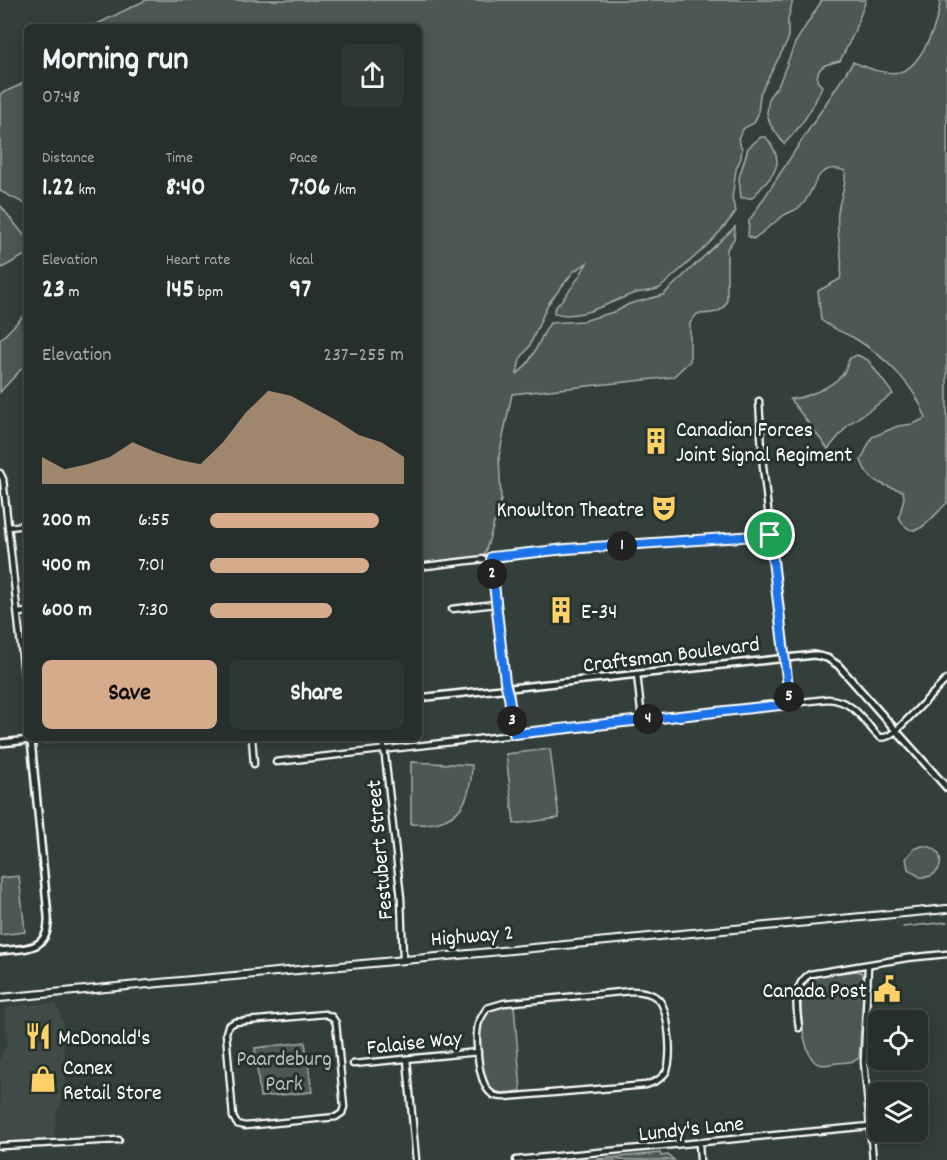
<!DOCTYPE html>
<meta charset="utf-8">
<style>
body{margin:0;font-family:Dekko,sans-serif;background:#2e3734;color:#f1f3f6;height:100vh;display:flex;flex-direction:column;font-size:22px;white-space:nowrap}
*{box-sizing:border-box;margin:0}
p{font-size:20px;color:#a4a9a9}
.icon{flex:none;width:33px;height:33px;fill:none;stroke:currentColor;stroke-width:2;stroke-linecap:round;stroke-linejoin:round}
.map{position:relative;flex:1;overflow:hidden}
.sheet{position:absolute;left:24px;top:24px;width:398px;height:717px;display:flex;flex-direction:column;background:#262f2c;border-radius:9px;box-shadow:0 3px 15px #0003,0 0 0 2px #424a48}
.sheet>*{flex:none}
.tools{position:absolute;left:868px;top:1010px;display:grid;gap:12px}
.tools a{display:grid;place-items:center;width:60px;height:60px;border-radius:9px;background:#262f2c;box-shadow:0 3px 15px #0003,0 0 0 2px #424a48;font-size:30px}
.pin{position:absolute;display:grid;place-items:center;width:51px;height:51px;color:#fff;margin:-26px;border:3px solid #fff;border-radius:50%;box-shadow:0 2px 6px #0007}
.km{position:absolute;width:30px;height:30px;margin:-15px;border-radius:50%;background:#222;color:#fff;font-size:16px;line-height:30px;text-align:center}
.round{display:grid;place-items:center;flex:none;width:63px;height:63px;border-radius:9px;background:#2e3734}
.summary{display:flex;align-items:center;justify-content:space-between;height:102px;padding:0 18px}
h1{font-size:33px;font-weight:800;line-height:45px}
.metrics{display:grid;grid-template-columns:repeat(3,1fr);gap:9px;height:102px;padding:6px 18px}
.metrics div{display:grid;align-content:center}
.metrics b{font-size:26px;font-weight:800}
.metrics small{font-size:16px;font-weight:400}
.metrics p{font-size:16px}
.chart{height:168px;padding:12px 18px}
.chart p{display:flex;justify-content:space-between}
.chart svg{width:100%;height:108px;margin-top:6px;fill:#d6ab8b;opacity:.7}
.cta{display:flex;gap:12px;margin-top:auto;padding:12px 18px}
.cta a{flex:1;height:69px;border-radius:9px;background:#d6ab8b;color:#111;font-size:24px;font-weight:800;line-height:69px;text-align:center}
.cta a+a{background:#2e3734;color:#f1f3f6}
ul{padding:0 18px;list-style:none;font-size:20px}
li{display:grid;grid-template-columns:96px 72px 1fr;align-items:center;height:45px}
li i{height:15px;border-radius:8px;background:#d6ab8b}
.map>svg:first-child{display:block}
.built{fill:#404c47}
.green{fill:#4d5853;stroke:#a6aca9;stroke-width:1.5}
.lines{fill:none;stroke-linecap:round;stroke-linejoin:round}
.stream{stroke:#abb0ae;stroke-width:1.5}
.minor-casing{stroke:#fff;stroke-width:9}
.tertiary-casing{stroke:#fff;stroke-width:10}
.secondary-casing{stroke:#fff;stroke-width:10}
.minor{stroke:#26332d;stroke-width:4.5}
.tertiary{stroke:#26332d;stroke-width:5}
.secondary{stroke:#26332d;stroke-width:6}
.route-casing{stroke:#fff;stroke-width:12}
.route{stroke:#1a73e8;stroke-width:8}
.labels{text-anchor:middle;stroke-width:6;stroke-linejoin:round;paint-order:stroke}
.poi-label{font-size:22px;fill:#fff;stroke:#26332d;text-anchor:start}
.street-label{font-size:22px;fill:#fff;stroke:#26332d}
.park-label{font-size:22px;fill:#b8bcba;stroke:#26332d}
</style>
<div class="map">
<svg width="947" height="1160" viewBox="0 0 947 1160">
<rect width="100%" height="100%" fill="#333f3a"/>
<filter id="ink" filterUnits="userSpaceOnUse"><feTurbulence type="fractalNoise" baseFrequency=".0167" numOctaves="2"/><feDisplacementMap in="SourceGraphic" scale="12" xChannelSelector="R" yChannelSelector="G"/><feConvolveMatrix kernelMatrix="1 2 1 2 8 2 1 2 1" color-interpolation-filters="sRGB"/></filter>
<g filter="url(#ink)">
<path class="built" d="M56,1003L62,1019L66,1084L56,1118L53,1140L41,1143H2L0,1140V1062L1,1055L7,1044L5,1010L13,1006Z"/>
<g class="green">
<path d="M146,0H793L788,19V40L760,94L758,114L754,123L744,128L738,138L742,149L741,158L736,169L732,199L736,211C717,240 686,264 660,288C651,292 642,291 633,294C608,302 581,321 554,313V309C567,295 578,280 587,263L574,271L548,304L529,347L520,359L517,374C534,361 538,340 550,323L583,321L617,311L629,304L663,295L735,227L734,239L727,249V300C723,315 711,313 697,314L690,323V361L673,377L512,394L499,456L501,500L483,560L419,566L418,27H91Z"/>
<path d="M822,0H866L853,35L840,61C826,64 817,65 817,81L822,86C814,107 800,128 784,144L770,124L767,113L769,97L779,84L795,43Z"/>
<path d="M940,0H947V503C932,516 914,548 899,517L904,498L903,491C882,485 868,482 861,460L872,437L898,426L913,424L926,418C915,385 883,355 854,338C842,332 831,328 821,320L818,291L840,279C845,256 835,236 838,213C839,199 847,186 845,171C837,168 831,167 823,172C813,179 811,198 800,207C795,211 788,212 783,216C773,223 764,232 753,239L748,236L749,221L853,62C868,68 883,75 900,72C921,67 940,20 940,0Z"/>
<path d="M27,80V205L0,191V94L20,85Z"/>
<path d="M761,137H766C789,166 772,175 752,198H741L739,178L748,148Z"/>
<path d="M0,205L27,239V254L0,269Z"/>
<path d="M26,313L27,363L0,392V340Z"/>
<path d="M857,355L868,360L893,394L849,424L828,449L790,399C806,398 830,388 842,375C846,371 847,363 850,358Z"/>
<path d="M550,749L559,818L514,824L506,754Z"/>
<path d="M411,762L472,765C471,807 455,827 411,824Z"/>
<path d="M922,846C947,844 947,880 920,877L908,869L906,858L914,849Z"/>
<path d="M19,876L25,932L0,935V878Z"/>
<path d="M856,971L861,972L864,977L859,1058C854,1063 845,1062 837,1063C830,1064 821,1067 815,1062C802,1052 796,993 807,982C815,974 844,973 856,971Z"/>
<path d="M514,1005L521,1091L501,1093L488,1088L485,1082C483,1064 474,1025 486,1011C492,1005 505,1006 514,1005Z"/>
<path d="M305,1042L312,1092L260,1097L255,1048Z"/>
<path d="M660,1153L661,1156L668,1155L674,1160H588Z"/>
</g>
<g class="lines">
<path class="stream" d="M903,927L947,922"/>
<defs>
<g id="minor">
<path d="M759,401L763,466L790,704"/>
<path d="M0,473L3,479L27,702"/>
<path d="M8,527L27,525"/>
<path d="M491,557L505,683L509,697L514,734"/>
<path d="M418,567L566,549L770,535"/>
<path d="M452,609L495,604"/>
<path d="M18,613L27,612"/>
<path d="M637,674L642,720"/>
<path d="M252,738L254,764"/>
<path d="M383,738L401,898L403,959"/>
<path d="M276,762L828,699C848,700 858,712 870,727C873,730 876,735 880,737C886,739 892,734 897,730L947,679"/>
<path d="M868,966L864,1062L873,1160"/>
<path d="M631,991C641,991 651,992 658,999C669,1008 673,1060 666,1072C661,1080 654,1082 646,1085L505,1097C501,1097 495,1097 492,1094C478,1085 475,1040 478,1025C480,1018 484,1013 487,1008L504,1003Z"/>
<path d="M325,1014L332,1017L336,1023L344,1107L342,1113L336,1117L245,1126L237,1124L233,1117L226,1033L228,1026L235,1022Z"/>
<path d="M799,1028C797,1010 791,985 810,974L907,958L947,954"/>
<path d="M407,1059L416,1160"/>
<path d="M353,1064L478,1052"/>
<path d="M699,1143L700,1160"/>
<path d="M0,1146L119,1140"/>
<path d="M516,1160L870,1126"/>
</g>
<g id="tertiary">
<path d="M418,698L814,655L827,658L838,665L947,788"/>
<path d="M0,743L50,738"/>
<path d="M0,951C27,948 50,951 48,916L31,740"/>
</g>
<path id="secondary" d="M0,998L947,909"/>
</defs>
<use href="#minor" class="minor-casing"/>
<use href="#tertiary" class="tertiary-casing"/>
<use href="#secondary" class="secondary-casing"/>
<use href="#minor" class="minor"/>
<use href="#tertiary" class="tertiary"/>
<use href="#secondary" class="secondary"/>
</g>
</g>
<g class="lines" filter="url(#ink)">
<defs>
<path id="route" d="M770,535L790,704L514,734L509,697L505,682L491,557L566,549Z"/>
</defs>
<use href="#route" class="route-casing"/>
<use href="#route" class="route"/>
</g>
<defs>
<symbol id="building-bare" viewBox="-9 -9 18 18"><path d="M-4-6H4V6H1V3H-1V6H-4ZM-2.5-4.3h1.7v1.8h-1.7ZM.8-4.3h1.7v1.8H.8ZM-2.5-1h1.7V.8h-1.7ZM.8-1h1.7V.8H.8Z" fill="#ffd166" stroke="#26332d" stroke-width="2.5" paint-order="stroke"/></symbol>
<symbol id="theatre-bare" viewBox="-9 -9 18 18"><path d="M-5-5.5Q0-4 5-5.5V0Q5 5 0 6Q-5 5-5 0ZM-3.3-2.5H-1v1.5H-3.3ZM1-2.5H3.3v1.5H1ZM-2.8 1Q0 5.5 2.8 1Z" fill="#ffd166" stroke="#26332d" stroke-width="2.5" paint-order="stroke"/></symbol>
<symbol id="civic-bare" viewBox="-9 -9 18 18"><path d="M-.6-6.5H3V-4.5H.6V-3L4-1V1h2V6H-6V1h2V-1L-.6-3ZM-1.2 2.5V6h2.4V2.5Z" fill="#ffd166" stroke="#26332d" stroke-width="2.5" paint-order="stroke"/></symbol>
<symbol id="restaurant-bare" viewBox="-9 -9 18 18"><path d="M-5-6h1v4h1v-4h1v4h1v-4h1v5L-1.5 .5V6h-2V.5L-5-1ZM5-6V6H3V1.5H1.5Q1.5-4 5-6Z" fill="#ffd166" stroke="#26332d" stroke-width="2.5" paint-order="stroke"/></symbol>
<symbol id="shop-bare" viewBox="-9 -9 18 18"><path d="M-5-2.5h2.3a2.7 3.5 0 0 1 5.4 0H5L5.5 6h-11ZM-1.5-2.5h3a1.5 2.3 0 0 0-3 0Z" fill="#ffd166" stroke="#26332d" stroke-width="2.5" paint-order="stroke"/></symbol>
</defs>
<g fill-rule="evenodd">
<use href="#building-bare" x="637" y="422" width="38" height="38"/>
<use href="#theatre-bare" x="645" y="489" width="38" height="38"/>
<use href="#building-bare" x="542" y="591" width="38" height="38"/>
<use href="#civic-bare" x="868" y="970" width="38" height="38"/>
<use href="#restaurant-bare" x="19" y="1017" width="38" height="38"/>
<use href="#shop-bare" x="24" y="1060" width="38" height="38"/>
</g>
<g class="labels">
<g class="poi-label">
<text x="676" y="436">Canadian Forces<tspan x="676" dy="25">Joint Signal Regiment</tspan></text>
<text x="644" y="516" text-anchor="end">Knowlton Theatre</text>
<text x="581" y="618">E-34</text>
<text x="867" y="997" text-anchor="end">Canada Post</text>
<text x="58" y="1044">McDonald's</text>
<text x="63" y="1074">Canex<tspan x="63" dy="25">Retail Store</tspan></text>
</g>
<g class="street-label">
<text transform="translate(671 653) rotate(-7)" y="8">Craftsman Boulevard</text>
<text transform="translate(378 850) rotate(-95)" y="8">Festubert Street</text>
<text transform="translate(472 934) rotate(-5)" y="8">Highway 2</text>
<text transform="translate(414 1041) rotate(-6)" y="8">Falaise Way</text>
<text transform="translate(691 1127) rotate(-6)" y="8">Lundy's Lane</text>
</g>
<g class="park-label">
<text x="284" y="1065">Paardeburg<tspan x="284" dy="25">Park</tspan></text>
</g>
</g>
</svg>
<div class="tools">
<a><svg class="icon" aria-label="locate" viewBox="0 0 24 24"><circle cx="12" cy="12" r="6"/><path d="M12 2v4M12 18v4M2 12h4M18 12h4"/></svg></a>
<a><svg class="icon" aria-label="layers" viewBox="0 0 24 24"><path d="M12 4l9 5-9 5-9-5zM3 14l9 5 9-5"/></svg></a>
</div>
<div class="pin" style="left:770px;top:535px;background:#1e9e55"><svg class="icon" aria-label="arrive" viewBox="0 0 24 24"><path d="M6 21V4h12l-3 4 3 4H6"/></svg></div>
<b class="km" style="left:622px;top:546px">1</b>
<b class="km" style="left:492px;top:574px">2</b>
<b class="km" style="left:512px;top:721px">3</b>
<b class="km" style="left:648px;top:719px">4</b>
<b class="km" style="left:789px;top:697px">5</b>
<section class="sheet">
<div class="summary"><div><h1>Morning run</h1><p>07:48</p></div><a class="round"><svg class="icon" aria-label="share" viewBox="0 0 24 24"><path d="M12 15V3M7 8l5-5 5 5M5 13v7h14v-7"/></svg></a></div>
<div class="metrics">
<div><p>Distance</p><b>1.22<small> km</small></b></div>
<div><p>Time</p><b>8:40</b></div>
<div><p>Pace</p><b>7:06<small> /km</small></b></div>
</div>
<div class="metrics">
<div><p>Elevation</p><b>23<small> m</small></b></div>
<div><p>Heart rate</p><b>145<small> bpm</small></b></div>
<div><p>kcal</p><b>97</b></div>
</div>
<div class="chart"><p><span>Elevation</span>237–255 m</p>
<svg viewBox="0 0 160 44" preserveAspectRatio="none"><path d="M0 44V33L10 38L20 36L30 33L40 27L50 31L60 34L70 36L80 27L90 15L100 6L110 8L120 13L130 18L140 24L150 27L160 33V44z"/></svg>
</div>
<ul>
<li><b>200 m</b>6:55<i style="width:87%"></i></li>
<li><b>400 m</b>7:01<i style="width:82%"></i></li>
<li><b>600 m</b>7:30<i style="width:63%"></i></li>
</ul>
<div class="cta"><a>Save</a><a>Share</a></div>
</section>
</div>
